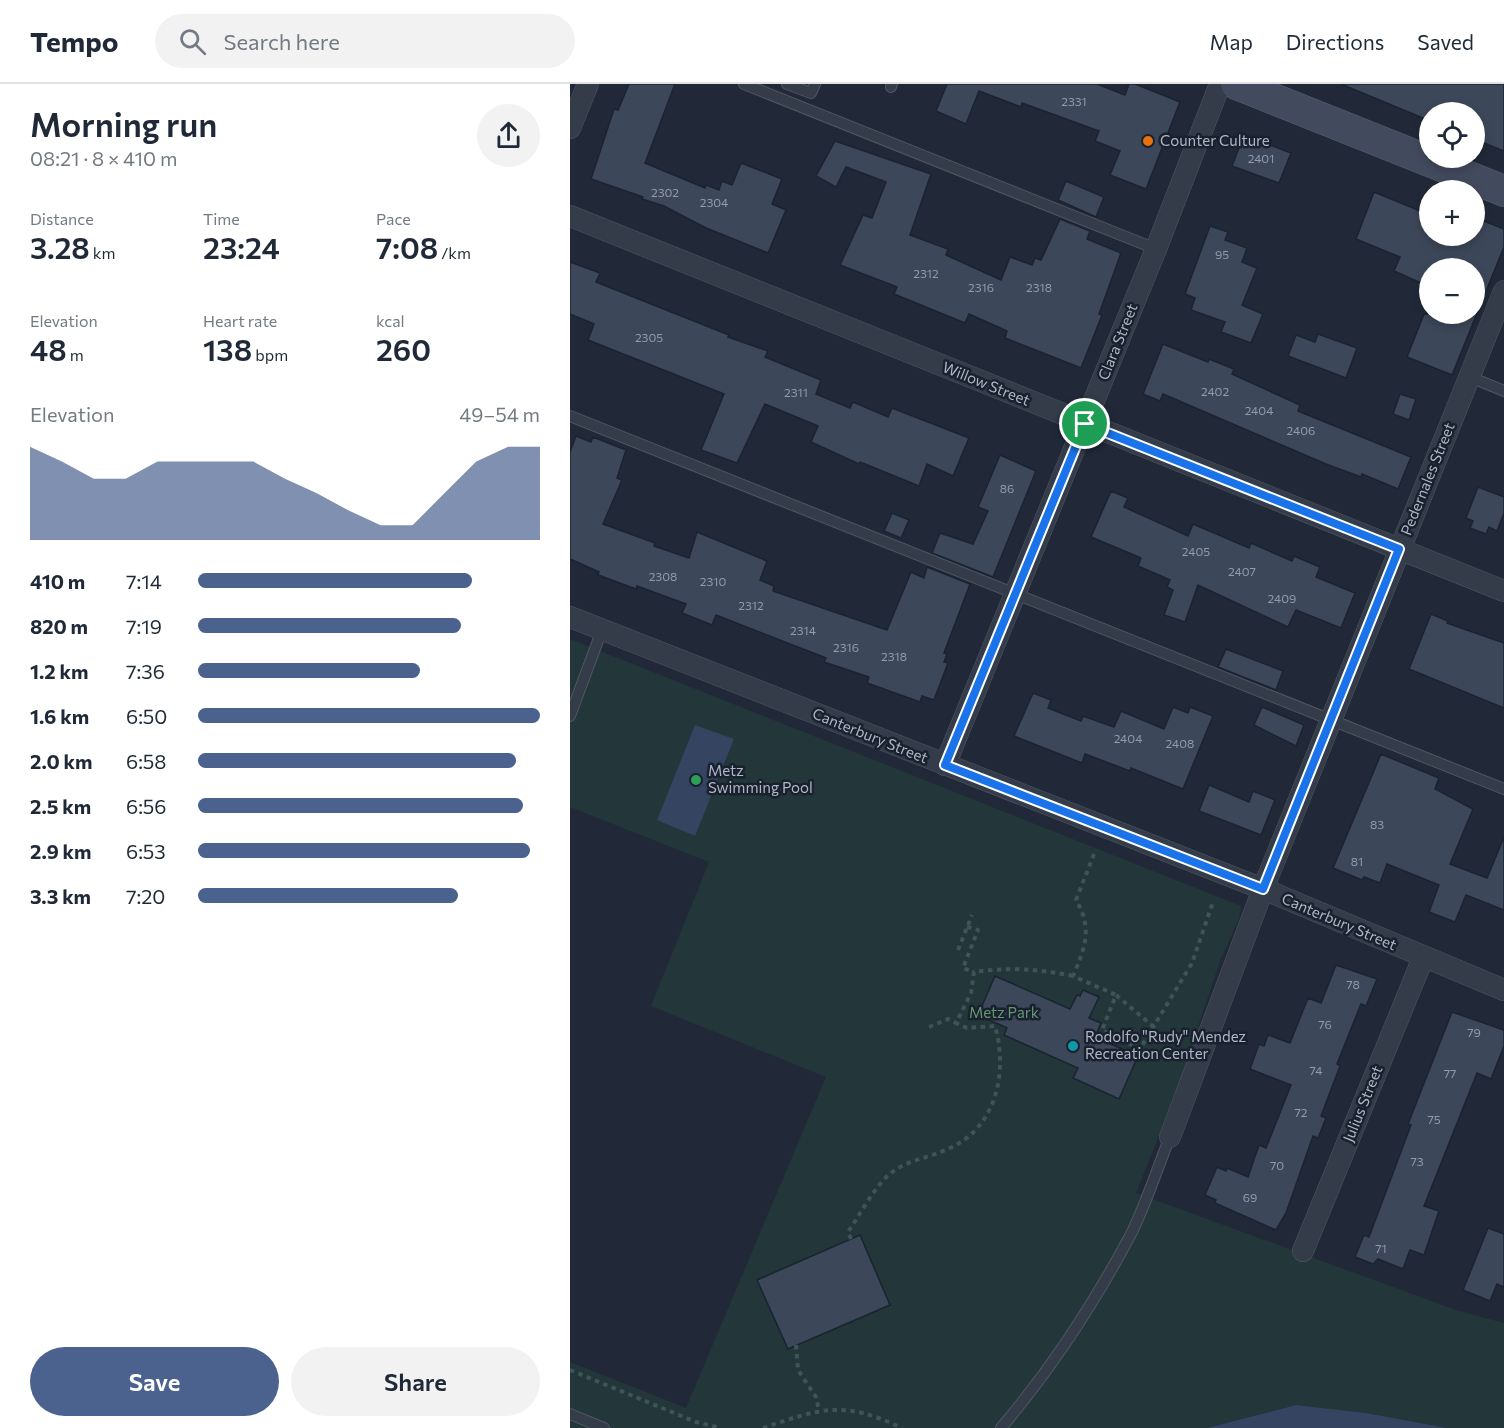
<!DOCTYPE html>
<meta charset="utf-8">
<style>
body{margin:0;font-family:Commissioner,sans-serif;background:#f2f2f3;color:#1f2937;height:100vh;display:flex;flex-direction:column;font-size:22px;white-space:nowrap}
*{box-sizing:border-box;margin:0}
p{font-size:20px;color:#747a83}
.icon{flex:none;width:33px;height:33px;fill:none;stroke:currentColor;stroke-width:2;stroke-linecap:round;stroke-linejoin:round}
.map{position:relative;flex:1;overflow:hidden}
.panel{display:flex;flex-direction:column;background:#fff;width:570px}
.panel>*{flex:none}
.controls{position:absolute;left:849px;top:18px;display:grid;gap:12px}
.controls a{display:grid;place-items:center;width:66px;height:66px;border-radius:50%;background:#fff;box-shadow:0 3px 9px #0003;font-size:30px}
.pin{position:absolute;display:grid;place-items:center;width:51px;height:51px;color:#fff;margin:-26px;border:3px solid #fff;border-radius:50%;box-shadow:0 2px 6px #0007}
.round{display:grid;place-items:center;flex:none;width:63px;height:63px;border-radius:32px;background:#f2f2f3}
.overview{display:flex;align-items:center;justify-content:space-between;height:102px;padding:0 30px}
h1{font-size:33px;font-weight:600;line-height:45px}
.figures{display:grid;grid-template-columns:repeat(3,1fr);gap:9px;height:102px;padding:6px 30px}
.figures div{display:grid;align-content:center}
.figures b{font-size:30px;font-weight:600}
.figures small{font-size:16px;font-weight:400}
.figures p{font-size:16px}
.chart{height:168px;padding:12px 30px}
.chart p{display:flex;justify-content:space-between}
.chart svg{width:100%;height:108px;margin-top:6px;fill:#4b628f;opacity:.7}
.cta{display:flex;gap:12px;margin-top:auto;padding:12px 30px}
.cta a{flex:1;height:69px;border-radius:36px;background:#4b628f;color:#fff;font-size:24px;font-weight:600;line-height:69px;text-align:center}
.cta a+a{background:#f2f2f3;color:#1f2937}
ul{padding:0 30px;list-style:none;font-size:20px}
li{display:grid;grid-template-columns:96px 72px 1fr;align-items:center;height:45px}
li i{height:15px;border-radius:8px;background:#4b628f}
header{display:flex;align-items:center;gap:36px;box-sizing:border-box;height:84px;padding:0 30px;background:#fff;border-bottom:2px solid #e0e1e3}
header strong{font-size:28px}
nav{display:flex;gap:33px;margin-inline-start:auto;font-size:21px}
.search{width:420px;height:54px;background:#f2f2f3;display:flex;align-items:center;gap:15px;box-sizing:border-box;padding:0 21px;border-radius:33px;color:#747a83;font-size:22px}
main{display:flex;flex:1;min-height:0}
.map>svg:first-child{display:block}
.green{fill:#23363a}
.water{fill:#344461}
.building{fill:#3c4759;stroke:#1c2330;stroke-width:1.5}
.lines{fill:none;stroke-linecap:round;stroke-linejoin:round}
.service-casing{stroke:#4f5664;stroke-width:12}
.minor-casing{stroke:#4f5664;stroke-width:22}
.secondary-casing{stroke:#4f5664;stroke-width:32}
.path{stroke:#405358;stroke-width:4;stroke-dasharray:4.5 4.5;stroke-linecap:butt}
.service{stroke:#343c4a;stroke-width:10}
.minor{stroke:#343c4a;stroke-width:21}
.secondary{stroke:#424a5d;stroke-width:30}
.route-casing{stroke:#fff;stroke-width:12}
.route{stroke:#1a73e8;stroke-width:8}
.food-dot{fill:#e8710a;stroke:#1a212e;stroke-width:2}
.leisure-dot{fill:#2e9e5b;stroke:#1a212e;stroke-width:2}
.culture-dot{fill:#0f9aa8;stroke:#1a212e;stroke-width:2}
.labels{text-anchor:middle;stroke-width:5;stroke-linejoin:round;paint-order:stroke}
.number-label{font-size:12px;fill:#929aab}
.poi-label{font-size:15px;fill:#afb6c6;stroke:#1a212e;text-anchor:start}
.street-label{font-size:15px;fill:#afb6c6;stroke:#1a212e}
.park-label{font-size:15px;fill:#669774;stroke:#1a212e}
</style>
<header>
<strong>Tempo</strong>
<div class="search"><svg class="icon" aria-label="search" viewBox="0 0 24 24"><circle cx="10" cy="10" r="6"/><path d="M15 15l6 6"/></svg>Search here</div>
<nav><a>Map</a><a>Directions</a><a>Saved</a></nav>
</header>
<main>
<section class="panel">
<div class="overview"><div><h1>Morning run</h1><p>08:21 · 8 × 410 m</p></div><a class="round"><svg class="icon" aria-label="share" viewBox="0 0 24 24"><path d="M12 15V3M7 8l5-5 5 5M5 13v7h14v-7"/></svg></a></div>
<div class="figures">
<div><p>Distance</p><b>3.28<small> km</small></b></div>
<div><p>Time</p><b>23:24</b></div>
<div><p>Pace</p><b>7:08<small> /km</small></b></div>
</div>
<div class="figures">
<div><p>Elevation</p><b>48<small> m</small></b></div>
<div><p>Heart rate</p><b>138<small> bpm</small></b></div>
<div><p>kcal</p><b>260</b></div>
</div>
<div class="chart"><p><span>Elevation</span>49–54 m</p>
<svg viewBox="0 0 160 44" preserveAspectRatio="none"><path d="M0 44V6L10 12L20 19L30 19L40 12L50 12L60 12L70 12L80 19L90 25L100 32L110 38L120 38L130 25L140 12L150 6L160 6V44z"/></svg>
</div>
<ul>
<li><b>410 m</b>7:14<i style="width:80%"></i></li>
<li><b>820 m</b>7:19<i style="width:77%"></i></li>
<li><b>1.2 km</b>7:36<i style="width:65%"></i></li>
<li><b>1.6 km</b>6:50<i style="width:100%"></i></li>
<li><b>2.0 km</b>6:58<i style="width:93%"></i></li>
<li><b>2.5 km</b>6:56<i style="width:95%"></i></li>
<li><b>2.9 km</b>6:53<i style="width:97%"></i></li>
<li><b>3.3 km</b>7:20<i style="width:76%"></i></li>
</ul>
<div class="cta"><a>Save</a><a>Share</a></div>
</section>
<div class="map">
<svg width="934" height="1344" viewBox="0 0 934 1344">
<rect width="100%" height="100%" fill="#212939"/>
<path class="green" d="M0,555L671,822L669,835L650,877L606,1009L566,1109L886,1226L934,1239V1344H877L796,1329L726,1321L637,1344H0V1278L116,1324L256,993L81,922L139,778L0,723Z"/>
<g class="water">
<path d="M125,641L164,655L125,752L87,736Z"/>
<path d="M726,1321L796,1329L877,1344H637Z"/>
</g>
<g class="building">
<path d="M59,0H105L75,79L135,104L136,101L149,106L152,97L162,101L171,79L212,95L202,120L216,126L198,169L136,144L94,122L72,115L73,113L21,95L44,25L48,26Z"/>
<path d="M377,0H527L555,11L559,0H565L610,18L576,105L540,91L550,67L525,57L529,47L452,19L451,23L409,7L396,40L366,27Z"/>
<path d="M771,0H934V67L904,55V28H860V37Z"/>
<path d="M674,51L721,69L709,99L662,82Z"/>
<path d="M265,57L361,90L340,151L378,165L376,171L431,196L440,173L462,181L465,174L471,176L490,135L520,147L517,155L551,169L529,230L532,231L511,284L435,254L437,247L399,230L395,239L324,210L327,203L270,181L293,131L302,134L316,98L276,83L266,103L246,92Z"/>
<path d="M496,97L534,113L526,133L488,116Z"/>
<path d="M804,108L860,131V152H904V133L934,145V163L882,291L837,273L854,230H904V184H860V203L824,187L830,173L786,155Z"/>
<path d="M640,142L658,148L655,156L677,164L672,178L687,184L672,221L693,230L681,259L651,248L655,238L621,226L625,214L615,210Z"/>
<path d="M0,178L30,189L26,198L159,251L158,253L198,267L195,273L251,296L246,310L280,324L283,318L318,333L322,324L399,354L383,392L357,380L349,402L290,378L289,380L241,358L248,342L195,320L167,379L131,366L154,310L18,256L24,240L0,230Z"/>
<path d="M748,250L787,264L776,294L718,272L726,251L745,258Z"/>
<path d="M593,260L638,278L639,275L664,285L662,290L730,321L728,327L841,373L828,405L792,390L791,393L756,380L593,310L590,317L573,310Z"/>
<path d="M830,310L846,315L839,336L823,330Z"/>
<path d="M6,352L21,358L23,353L56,366L47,394L52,396L33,440L85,459L84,462L119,474L127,448L197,477L190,496L204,502L203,507L317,546L341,488L354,494L357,483L400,500L374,569L377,570L374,578L378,579L364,616L352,612L350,618L297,599L299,593L254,578L256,574L146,531L142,541L112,529L116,520L67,502L66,505L28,491L29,488L0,475V368Z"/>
<path d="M430,371L466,387L423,493L362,469L370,449L403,460L418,427L408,423Z"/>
<path d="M908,403L934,413V429L927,447L919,443L916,450L900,444L903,437L896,434Z"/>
<path d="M541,407L558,414L554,423L618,452L623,440L679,464L681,459L722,477L724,472L750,483L746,493L785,509L771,544L726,526L718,543L628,501L615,538L594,531L603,506L597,503L600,496L568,482L571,474L521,453Z"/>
<path d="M322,429L339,436L331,454L314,447Z"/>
<path d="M861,530L878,537L877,539L934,559V624L839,585Z"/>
<path d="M656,565L713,587L706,606L648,583Z"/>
<path d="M463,609L481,616L478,624L511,637L513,632L544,643L551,627L594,645L603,623L618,629L620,623L643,632L613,705L561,684L560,687L515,670L512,679L444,652Z"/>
<path d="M692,623L734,641L726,662L684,641Z"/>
<path d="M811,670L869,694L865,705L903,725L880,780L917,794L934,753V826L896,811L885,838L859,828L869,801L817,780L810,799L794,793L792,796L763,784Z"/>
<path d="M639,701L679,718L683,707L705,716L691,751L629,727Z"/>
<path d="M766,881L807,895L796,922L791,920L767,980L770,982L751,1032L756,1034L748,1054L743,1052L716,1129L706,1146L645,1119L646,1116L635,1111L647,1083L656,1087L657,1084L678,1093L689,1061L696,1064L721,1001L680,985L689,960L694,962L698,951L720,959L738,914L751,919Z"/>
<path d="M425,892L500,925L507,911L510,912L513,906L529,913L519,934L531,939L525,953L568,972L549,1015L503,994L508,984L434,951L437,944L408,931Z"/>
<path d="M882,928L934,946V962L921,995L907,989L854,1122L869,1127L854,1171L840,1166L833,1185L808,1175L803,1180L785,1173L794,1151L799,1153L841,1041L838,1040Z"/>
<path d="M918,1144L934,1150V1203L927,1200L920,1217L893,1206Z"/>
<path d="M290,1151L320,1221L218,1265L187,1196Z"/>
</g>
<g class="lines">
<defs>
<g id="service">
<path d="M174,0L586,165"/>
<path d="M217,0L241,9L245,0"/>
<path d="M321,3L322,0"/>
<path d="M900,293L934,307"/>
<path d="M0,332L934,705"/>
<path d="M0,632L32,546"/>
<path d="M0,1330L34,1344"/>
<path d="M431,1344C481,1285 525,1218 561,1150C576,1120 587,1085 600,1053"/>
</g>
<g id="minor">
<path d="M0,44L18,0"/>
<path d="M0,132L934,507"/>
<path d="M0,533L693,805L934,906"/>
<path d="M375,681L586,165L650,0"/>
<path d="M600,1053L693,805L934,207"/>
<path d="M733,1167L853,874"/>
</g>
<path id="secondary" d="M666,0L934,107"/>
</defs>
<use href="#service" class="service-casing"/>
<use href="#minor" class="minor-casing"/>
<use href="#secondary" class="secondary-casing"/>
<g class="path">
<path d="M524,770L506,816C523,844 515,864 503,892L546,911"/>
<path d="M397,843L408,846L393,884L404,888"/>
<path d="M388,866L402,831"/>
<path d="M359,943L378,935L386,939"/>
<path d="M584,943L546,911L532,946L570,965L622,879L643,818"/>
<path d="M281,1155L278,1148C289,1132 306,1100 321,1089C339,1075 360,1074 380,1064C427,1043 438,987 425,942L397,944L386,939L401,909L404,888C437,883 470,885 503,892"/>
<path d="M226,1261L228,1286L246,1313L249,1326"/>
<path d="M0,1286L126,1338L151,1344"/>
<path d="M193,1344C252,1324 273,1316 332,1344"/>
</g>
<use href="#service" class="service"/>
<use href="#minor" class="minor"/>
<use href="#secondary" class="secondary"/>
</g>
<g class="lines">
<defs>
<path id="route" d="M515,340L829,465L693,805L375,681Z"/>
</defs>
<use href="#route" class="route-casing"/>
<use href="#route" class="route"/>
</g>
<circle class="food-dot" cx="578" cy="57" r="6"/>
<circle class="leisure-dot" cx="126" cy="696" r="6"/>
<circle class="culture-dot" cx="503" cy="962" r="6"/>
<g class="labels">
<g class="number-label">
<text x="504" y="22">2331</text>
<text x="691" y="79">2401</text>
<text x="95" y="113">2302</text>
<text x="144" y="123">2304</text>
<text x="652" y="175">95</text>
<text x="356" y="194">2312</text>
<text x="411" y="208">2316</text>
<text x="469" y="208">2318</text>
<text x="79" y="258">2305</text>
<text x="645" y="312">2402</text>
<text x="226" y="313">2311</text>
<text x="689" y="331">2404</text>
<text x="731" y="351">2406</text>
<text x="437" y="409">86</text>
<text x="626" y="472">2405</text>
<text x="672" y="492">2407</text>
<text x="93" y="497">2308</text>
<text x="143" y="502">2310</text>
<text x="712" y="519">2409</text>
<text x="181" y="526">2312</text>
<text x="233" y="551">2314</text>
<text x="276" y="568">2316</text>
<text x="324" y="577">2318</text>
<text x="558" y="659">2404</text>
<text x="610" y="664">2408</text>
<text x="807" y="745">83</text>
<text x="787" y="782">81</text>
<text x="783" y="905">78</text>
<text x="755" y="945">76</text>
<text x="904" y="953">79</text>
<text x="746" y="991">74</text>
<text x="880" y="994">77</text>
<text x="731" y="1033">72</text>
<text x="864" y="1040">75</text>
<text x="847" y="1082">73</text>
<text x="707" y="1086">70</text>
<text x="680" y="1118">69</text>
<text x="811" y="1169">71</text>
</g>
<g class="poi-label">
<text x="590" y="62">Counter Culture</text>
<text x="138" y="692">Metz<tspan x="138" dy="17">Swimming Pool</tspan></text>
<text x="515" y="958">Rodolfo "Rudy" Mendez<tspan x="515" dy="17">Recreation Center</tspan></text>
</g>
<g class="street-label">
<text transform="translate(548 258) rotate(-68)" y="5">Clara Street</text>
<text transform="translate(416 300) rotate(22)" y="5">Willow Street</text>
<text transform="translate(858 395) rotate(-68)" y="5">Pedernales Street</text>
<text transform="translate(300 652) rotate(22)" y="5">Canterbury Street</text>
<text transform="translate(769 838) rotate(23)" y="5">Canterbury Street</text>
<text transform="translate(793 1020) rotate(-68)" y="5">Julius Street</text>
</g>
<g class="park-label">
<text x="434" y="934">Metz Park</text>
</g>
</g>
</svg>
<div class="controls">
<a><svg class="icon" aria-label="locate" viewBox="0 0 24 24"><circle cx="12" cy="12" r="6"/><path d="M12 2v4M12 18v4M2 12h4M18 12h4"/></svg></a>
<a>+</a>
<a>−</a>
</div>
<div class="pin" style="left:515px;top:340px;background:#1e9e55"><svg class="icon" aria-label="arrive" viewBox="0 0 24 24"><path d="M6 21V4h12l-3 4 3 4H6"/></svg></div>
</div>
</main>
